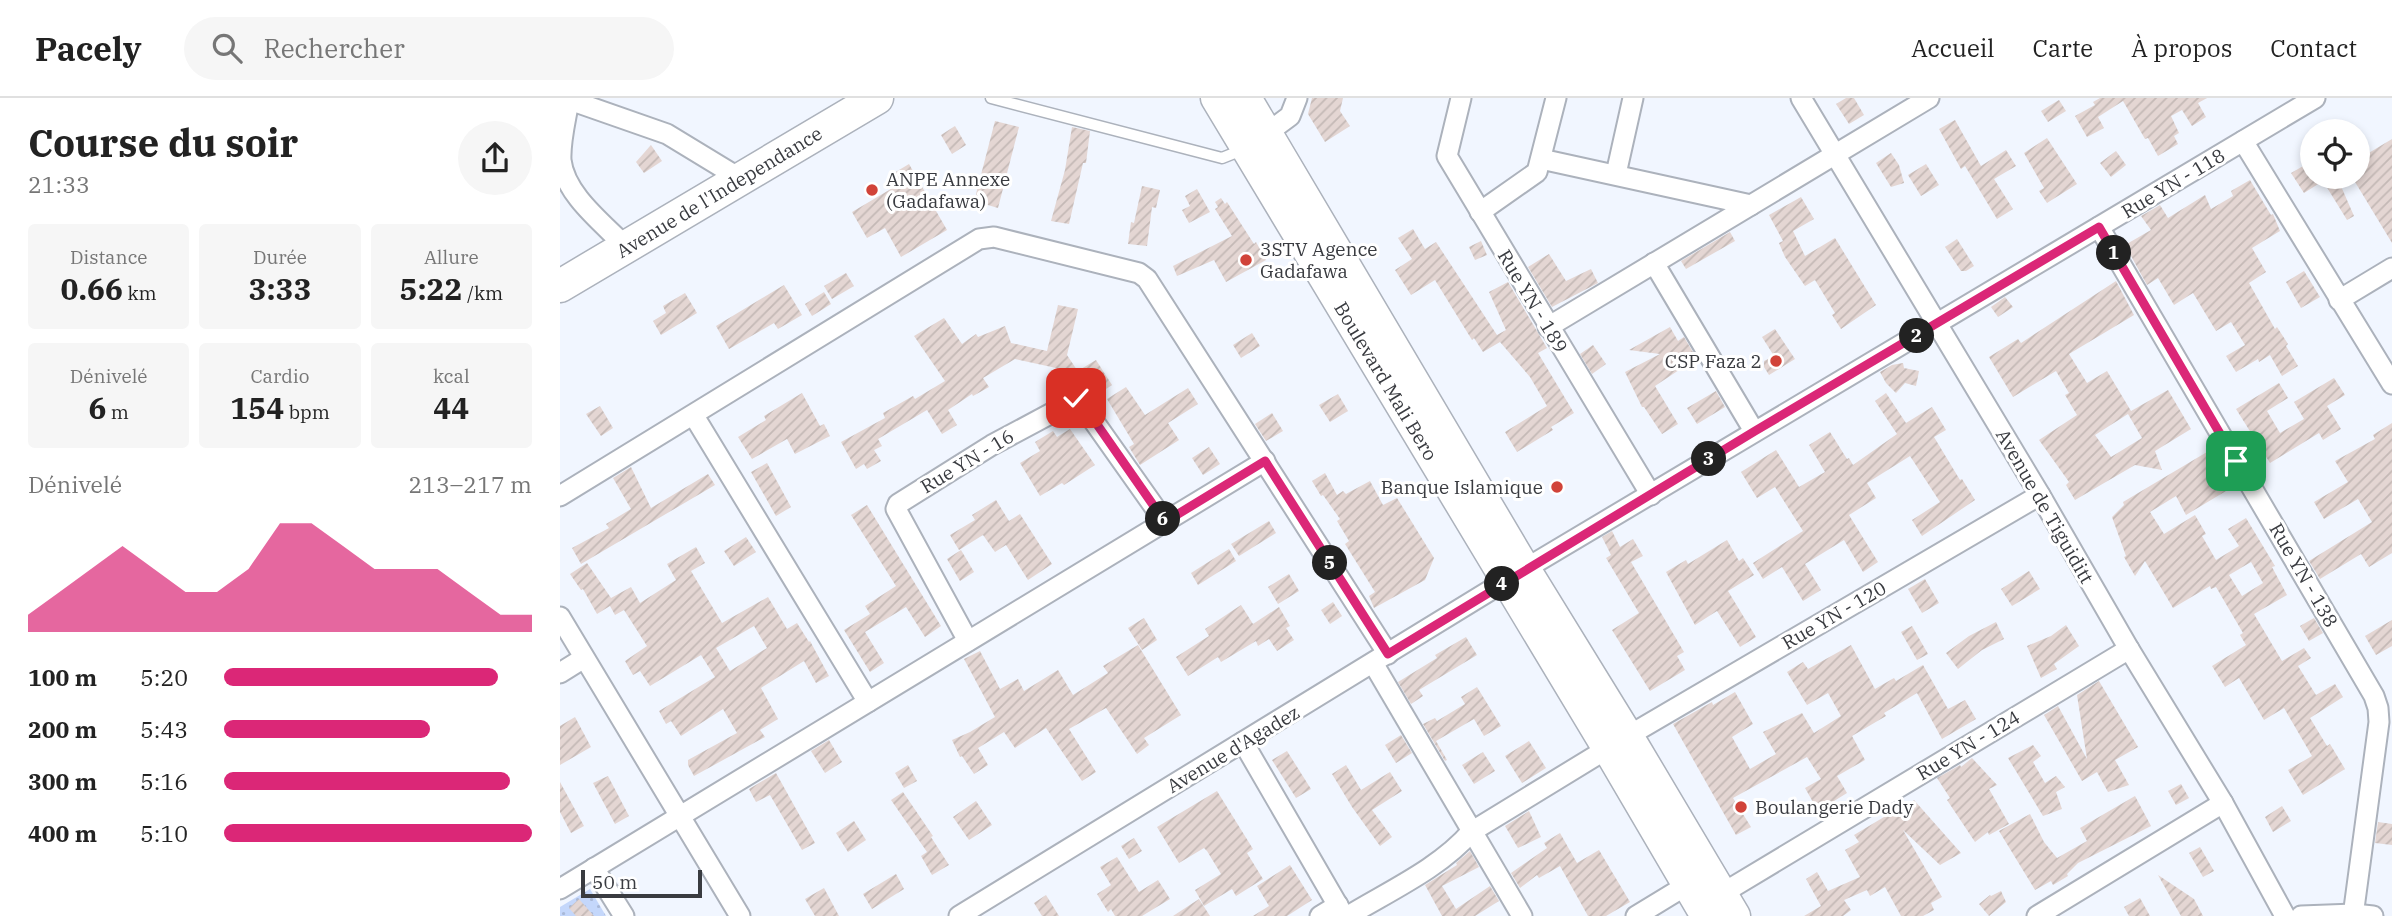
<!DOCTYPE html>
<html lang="fr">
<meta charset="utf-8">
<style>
body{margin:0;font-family:"IBM Plex Serif",serif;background:#f6f6f6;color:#222;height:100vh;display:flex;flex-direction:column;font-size:26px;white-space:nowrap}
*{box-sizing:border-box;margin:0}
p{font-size:23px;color:#767676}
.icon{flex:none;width:38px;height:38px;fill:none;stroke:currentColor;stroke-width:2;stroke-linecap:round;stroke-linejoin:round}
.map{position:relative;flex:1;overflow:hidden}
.details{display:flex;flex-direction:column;background:#fff;width:560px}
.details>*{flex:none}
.fabs{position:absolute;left:1740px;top:21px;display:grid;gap:14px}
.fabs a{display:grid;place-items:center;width:70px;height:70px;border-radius:50%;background:#fff;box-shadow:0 4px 10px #0003;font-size:35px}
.scale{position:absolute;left:21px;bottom:18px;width:121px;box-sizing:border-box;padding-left:7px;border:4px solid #393b40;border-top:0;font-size:19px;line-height:24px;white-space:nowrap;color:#393b40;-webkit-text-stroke:5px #fff;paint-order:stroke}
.pin{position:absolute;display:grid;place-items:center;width:60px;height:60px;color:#fff;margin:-30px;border-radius:14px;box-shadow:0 4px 10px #0006}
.km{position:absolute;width:35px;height:35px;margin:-18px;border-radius:50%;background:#222;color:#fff;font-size:19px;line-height:35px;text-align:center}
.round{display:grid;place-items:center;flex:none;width:74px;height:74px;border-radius:37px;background:#f6f6f6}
.headline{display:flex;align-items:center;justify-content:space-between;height:119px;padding:0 28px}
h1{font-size:38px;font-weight:700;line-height:52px}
.stats{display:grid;grid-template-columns:repeat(3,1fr);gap:10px;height:119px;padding:7px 28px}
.stats div{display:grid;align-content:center;border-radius:7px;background:#f6f6f6;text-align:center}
.stats b{font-size:30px;font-weight:700}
.stats small{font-size:19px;font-weight:400}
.stats p{font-size:19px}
.chart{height:196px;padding:14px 28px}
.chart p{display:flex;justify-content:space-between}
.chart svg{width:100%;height:126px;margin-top:7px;fill:#db2777;opacity:.7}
ul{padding:0 28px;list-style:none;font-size:23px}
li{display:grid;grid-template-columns:112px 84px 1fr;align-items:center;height:52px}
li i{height:18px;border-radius:9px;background:#db2777}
header{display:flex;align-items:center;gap:42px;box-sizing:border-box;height:98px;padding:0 35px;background:#fff;border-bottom:2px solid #e0e0e0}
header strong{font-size:33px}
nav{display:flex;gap:38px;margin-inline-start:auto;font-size:24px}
.search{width:490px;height:63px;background:#f6f6f6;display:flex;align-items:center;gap:18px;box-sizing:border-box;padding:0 24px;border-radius:38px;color:#767676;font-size:26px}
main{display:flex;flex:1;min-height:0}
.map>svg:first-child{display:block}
.park{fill:url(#park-dots)}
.building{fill:url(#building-hatch);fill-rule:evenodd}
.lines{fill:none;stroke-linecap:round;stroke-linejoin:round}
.service-casing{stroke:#acb2bc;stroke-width:13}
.minor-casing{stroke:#acb2bc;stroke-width:23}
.primary-casing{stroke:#acb2bc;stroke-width:33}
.trunk-casing{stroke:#acb2bc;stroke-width:35}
.service{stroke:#fff;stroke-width:10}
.minor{stroke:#fff;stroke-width:19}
.primary{stroke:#fff;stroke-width:30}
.trunk{stroke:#fff;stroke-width:32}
.route-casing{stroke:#fff;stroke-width:14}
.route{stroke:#db2777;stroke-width:9}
.poi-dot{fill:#d14339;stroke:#fff;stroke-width:2.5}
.labels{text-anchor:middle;stroke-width:6;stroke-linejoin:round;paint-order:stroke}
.poi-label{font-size:19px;fill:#393b40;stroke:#fff;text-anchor:start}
.street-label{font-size:19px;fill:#393b40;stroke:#fff}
</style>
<header>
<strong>Pacely</strong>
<div class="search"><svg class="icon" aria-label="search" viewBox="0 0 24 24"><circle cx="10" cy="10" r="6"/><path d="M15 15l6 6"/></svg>Rechercher</div>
<nav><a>Accueil</a><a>Carte</a><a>À propos</a><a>Contact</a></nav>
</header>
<main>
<section class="details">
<div class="headline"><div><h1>Course du soir</h1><p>21:33</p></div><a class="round"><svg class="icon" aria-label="share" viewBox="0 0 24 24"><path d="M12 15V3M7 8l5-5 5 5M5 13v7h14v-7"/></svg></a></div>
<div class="stats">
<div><p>Distance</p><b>0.66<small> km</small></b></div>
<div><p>Durée</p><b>3:33</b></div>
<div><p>Allure</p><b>5:22<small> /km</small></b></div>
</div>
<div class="stats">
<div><p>Dénivelé</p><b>6<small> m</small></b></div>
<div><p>Cardio</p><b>154<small> bpm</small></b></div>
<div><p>kcal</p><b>44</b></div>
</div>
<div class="chart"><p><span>Dénivelé</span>213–217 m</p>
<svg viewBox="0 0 160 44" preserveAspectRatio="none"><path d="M0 44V38L10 30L20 22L30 14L40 22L50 30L60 30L70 22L80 6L90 6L100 14L110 22L120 22L130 22L140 30L150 38L160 38V44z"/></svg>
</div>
<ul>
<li><b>100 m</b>5:20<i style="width:89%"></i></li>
<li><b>200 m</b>5:43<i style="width:67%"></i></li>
<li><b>300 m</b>5:16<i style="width:93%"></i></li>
<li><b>400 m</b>5:10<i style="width:100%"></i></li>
</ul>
</section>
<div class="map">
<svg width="1832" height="818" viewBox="0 0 1832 818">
<defs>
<pattern id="park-dots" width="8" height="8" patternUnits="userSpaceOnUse" patternTransform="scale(1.75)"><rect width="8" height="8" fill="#c4d7fb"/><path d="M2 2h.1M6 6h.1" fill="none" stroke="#a9b9d8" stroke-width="1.8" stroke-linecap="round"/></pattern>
<pattern id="building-hatch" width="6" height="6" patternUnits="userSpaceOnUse" patternTransform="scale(1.75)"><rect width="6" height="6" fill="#e4d6d3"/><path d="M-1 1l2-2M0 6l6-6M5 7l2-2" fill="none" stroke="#c4b9b6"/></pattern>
</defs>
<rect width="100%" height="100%" fill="#f1f6ff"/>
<path class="park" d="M30,791L46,818H0V809Z"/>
<g class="building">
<path d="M752,0H783L780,13L790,28L765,44L748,16Z"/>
<path d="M1286,0H1294L1304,17L1289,26L1276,6Z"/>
<path d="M1540,0H1647L1638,5L1646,19L1632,28L1622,12L1611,18L1619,35L1614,38L1618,46L1598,58L1588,40L1585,41L1563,3L1538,19L1544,30L1527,39L1515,18L1535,7L1533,4Z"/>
<path d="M1499,2L1506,13L1488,24L1481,13Z"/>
<path d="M1395,22L1421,68L1446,52L1456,68L1434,81L1453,111L1437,121L1405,68L1401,71L1379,31Z"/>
<path d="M435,23L459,29L438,110L421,105L416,96Z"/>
<path d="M395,28L406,47L392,56L381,37Z"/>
<path d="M512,29L530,33L526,65H523L509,126L491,123L505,72Z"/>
<path d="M1487,40L1517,86L1487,105L1479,93L1484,90L1464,55Z"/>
<path d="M1832,41V145L1792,79H1797V62Z"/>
<path d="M91,47L102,63L84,75L76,64Z"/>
<path d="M1556,53L1566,67L1551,79L1540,65Z"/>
<path d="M1331,55L1339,67L1344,85L1331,89L1316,65Z"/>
<path d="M1752,63V79H1777L1794,118L1787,122L1763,83L1744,95L1731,75Z"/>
<path d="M349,66L387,132L341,159L325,130L307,140L292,114L341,85L334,75Z"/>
<path d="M1366,66L1379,87L1361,98L1348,77Z"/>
<path d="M1690,82L1711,117L1713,116L1720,133L1692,150L1706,174L1689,185L1715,231L1717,229L1728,246L1726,248L1738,268L1722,278L1710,257L1699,264L1698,261L1676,274L1666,258L1685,247L1671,224L1656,233L1633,195L1614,207L1598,180L1587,187L1565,147L1591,132L1581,118L1600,107L1608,120L1645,97L1651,111L1673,98L1671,93Z"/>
<path d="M582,88L600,92L596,110L592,109L587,148L568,146L571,124L574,125Z"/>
<path d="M637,91L650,114L629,125L622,112L630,108L625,98Z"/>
<path d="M1241,99L1254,121L1233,133L1245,158L1275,140L1316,207L1281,231L1272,217L1275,215L1255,182L1245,188L1225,159L1219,145L1223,143L1209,117Z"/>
<path d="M661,100L665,106L667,104L694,146L696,144L706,162L666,184L654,162L617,178L613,168L672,138L655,111L658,109L655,104Z"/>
<path d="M853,131L865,151L876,144L937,237L946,232L929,194L948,184L987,250L978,255L1014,315L991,329L993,332L957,354L945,334L987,308L970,279L940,244L923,254L914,240L912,242L875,182L851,197L835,172L852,161L838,140Z"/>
<path d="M1170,134L1175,143L1126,171L1121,163Z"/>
<path d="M1397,141L1414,168L1406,173H1401L1385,149Z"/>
<path d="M921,143L927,157L915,162L909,149Z"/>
<path d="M989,156L1006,183L1031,171L1038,185L992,209L968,169Z"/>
<path d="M1744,173L1760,199L1741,210L1726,184Z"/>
<path d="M286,175L294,188L272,201L264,188Z"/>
<path d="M1556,183L1574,217L1509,256L1527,285L1547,273L1571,313L1608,292L1631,331L1595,353L1602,372L1575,367L1515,402L1506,387L1509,384L1479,342L1517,317L1505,297L1509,295L1496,273L1453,299L1429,259L1458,241L1461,245ZM1568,316L1582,340L1551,359L1535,337Z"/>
<path d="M224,187L242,217L218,231L214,225L169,251L156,228Z"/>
<path d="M264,194L271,206L252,218L245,206Z"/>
<path d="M125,195L137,215L101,237L93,223L106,215L103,208Z"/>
<path d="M1445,199L1453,209L1438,219L1431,209Z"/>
<path d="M498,207L518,211L507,257L519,275L455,261L423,280L429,289L413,298L412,296L388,312L397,327L382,336L367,312L318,341L322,348L314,352L321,363L307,371L304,366L296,371L281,344L325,320L323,315L353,298L355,301L385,283L354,238L384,220L402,246L416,236L418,239L445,228L451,245L487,253Z"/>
<path d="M1110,229L1118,243L1124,239L1133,254L1127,258L1131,264L1095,288L1118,326L1102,336L1084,309H1082L1065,274L1100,256L1069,252Z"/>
<path d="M1215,231L1235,261L1209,277L1204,269V263L1214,258L1202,239Z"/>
<path d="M692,235L700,248L681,260L673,247Z"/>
<path d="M1033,247L1046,266L1032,276L1020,256Z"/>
<path d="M536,262L552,287L537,297L521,271Z"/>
<path d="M1343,265L1344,270L1359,273L1356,288L1345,285L1336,295L1326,285L1320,274L1332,267Z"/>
<path d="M1774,280L1785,297L1767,308L1781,331L1763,342L1759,335L1710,365L1676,311L1719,285L1728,300L1707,313L1720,335L1744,321L1734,304Z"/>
<path d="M566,289L585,317L628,290L638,306L608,325L619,342L580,367L569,349L574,346L547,301Z"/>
<path d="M1156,293L1165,309L1137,326L1127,310Z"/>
<path d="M242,295L260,328L264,326L270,338L235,356L227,341L192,361L178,339L206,322L204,318Z"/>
<path d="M1326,295L1346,325L1372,309L1386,332L1374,339L1400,382L1402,381L1415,402L1362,438L1352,422L1380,404L1350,358L1307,385L1316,400L1289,417L1318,464L1303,474L1284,442L1245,466L1261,492L1243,503L1222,469L1203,481L1193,465L1243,433L1215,389L1197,400L1181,374L1216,352L1239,389L1265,374L1249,347L1270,334L1287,361L1289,360L1293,367L1337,336L1315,303Z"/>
<path d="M778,296L788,313L770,324L759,307Z"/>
<path d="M40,308L53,330L41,338L26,316Z"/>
<path d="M712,315L723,333L706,343L695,326Z"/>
<path d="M1832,325V455L1809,469L1801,456L1760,481L1749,463L1812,424L1798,401L1764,421L1754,404L1788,384L1775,363L1815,341L1813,337Z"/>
<path d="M510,331L535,367L504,387L502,385L480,398L460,365L480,353L475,344L493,333L497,339Z"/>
<path d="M649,349L660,366L643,377L632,360Z"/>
<path d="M1647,354L1658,372L1655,374L1666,393L1626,417L1616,398L1590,414L1604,436L1635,417L1646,436L1642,438L1656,462L1679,448L1668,431L1686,420L1715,468L1712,469L1727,497L1694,516L1722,563L1744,550L1751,560L1738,568L1756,597L1775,586L1783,599L1750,620L1767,648L1770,646L1785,671L1743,697L1728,672L1752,658L1724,610L1704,622L1679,580L1665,589L1652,568L1686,547L1680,537L1683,535L1656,489L1651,491L1650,488L1613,510L1585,463L1575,478L1564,459L1566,458L1552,419L1564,407L1563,404ZM1691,464L1703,485L1682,498L1669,477Z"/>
<path d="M207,365L231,409L216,418L191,374Z"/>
<path d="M71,369L91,410L148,376L155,387L21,466L12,450L49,430L46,426L71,411L53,380Z"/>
<path d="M765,375L777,397L783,393L786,396L810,383L823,407L837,400L874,460L865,482L814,510L809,498L815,494L785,446L789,443L777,423L780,421L763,397L761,398L752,383Z"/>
<path d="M436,402L449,423L460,416L492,466L468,482L446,447L435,454L423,437L399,452L390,437L415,422L412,417Z"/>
<path d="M307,407L381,528L365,539L346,509L305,534L324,565L310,574L284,532L310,516L305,508L336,488L291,417Z"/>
<path d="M709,423L716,435L679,458L671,446Z"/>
<path d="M1052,433L1060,449L1073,441L1083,458L1071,464L1124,554L1117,558L1125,572L1090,593L1052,532L1079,515L1046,460L1051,457L1042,439Z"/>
<path d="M186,439L196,454L174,468L164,453Z"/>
<path d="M1167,442L1179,463L1183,460L1194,477L1168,493L1196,539L1180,549L1157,513L1135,527L1106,474L1126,462L1128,466Z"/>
<path d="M136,449L145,465L131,473L162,525L208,499L227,531L237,525L249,544L250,543L269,578L256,585L244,563L201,590L218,621L200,632L205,639L134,678L128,667V662L177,635L163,611L121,638L111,623L106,626L99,613L155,579L141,557L90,588L80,573L73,577L65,563L87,548L64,512L55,517L50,508L37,516L23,491L21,492L10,476L27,465L51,500L71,489L80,505L116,482L107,466ZM194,528L207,550L170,573L156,550Z"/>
<path d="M669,451L676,463L638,487L631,475Z"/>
<path d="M401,452L414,474L400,483L387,461Z"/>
<path d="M1469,473L1480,491L1452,508L1441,491Z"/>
<path d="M729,476L739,493L718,506L708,489Z"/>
<path d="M1365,481L1379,505L1362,515L1348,491Z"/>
<path d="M773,504L782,518L770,526L761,512Z"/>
<path d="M681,507L693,526L719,509L730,528L726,530L734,542L717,553L709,541L698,548L696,543L661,564L658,559L628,578L616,559L649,538L645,531Z"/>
<path d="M584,520L597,542L582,552L568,530Z"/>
<path d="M1754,520L1763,535L1749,543L1740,528Z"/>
<path d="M1832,522V548L1816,557L1805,538Z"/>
<path d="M1436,524L1444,541L1422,552L1398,571L1386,555L1409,538Z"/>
<path d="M1506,527L1519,548L1494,566L1497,571L1481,580L1467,548L1491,538Z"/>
<path d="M1352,528L1368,556L1357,562L1341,534Z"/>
<path d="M906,539L917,557L859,592L863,598L851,606L838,584L877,560L875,557Z"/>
<path d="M578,547L621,617L584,640L589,647L577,656L546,610L509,631L536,674L522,683L486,630L455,650L444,634L418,650L428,667L414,676L402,658L400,659L392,642L410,634L435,619L404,561L420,553L440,591L458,581L464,593L498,572L513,597L548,575L543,568Z"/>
<path d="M1291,547L1315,591L1334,580L1336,583L1363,567L1388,611L1405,602L1416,621L1382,641L1357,595L1324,615L1326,618L1292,638L1305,662L1277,678L1287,695L1258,713L1245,690L1261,681L1247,659L1173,700L1191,729L1176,737L1113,626L1152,604L1153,607L1175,594L1193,626L1172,639L1190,671L1216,656L1203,634L1242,615L1254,635L1281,618L1268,595L1247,607L1227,574L1243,564L1248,571Z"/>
<path d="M1539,583L1578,649L1555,662L1569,687L1548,694L1537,674L1522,683L1484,617L1498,608L1527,661L1517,597Z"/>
<path d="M917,589L941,628L924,638L914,621L876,643L887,662L885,663L863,626L875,620L877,623L905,606L901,599Z"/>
<path d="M15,619L31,649L0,667V628Z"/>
<path d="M841,637L852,655L836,665L825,647Z"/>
<path d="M269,642L282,664L265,675L251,653Z"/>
<path d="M969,643L986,670L962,685L945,658Z"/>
<path d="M1473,647L1481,658L1473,664L1485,685L1496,678L1505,689L1496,694L1502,711L1483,718L1448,660Z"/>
<path d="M727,653L751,691L736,700L712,662Z"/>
<path d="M923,654L935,673L914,686L902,667Z"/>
<path d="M1412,660L1437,687L1429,691L1449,726L1429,737L1428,734L1415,744L1387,702L1390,700L1377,680L1400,667L1401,669Z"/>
<path d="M348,667L357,683L344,690L335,675Z"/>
<path d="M786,667L801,692L830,674L842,693L812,712L832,739L820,748L792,709L772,676Z"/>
<path d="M216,675L255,745L242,752L210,697L196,704L189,691Z"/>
<path d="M48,678L69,718L55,726L33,685Z"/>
<path d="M0,684L24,728L11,735L0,714Z"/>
<path d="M1621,686L1629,700L1616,707L1608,693Z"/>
<path d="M657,693L693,751L687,755L703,781L676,798L672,791L644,808L635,792L661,776L647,753L644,750L619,765L597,729Z"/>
<path d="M343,694L373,738L371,739L389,767L372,777L361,758L367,754L331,702Z"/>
<path d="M1575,698L1591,728L1518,765L1507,776L1508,778L1493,787L1491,783L1475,792L1439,733L1470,716L1484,744L1497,760L1527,743L1520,730Z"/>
<path d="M1354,702L1401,755L1380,767L1343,732L1382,799L1371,805L1374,812L1363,818H1341L1325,789L1310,798L1307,792L1284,802L1291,812L1283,818H1244L1261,808L1246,781L1257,774L1268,793L1300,779L1285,752L1299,744L1294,737L1334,713L1337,718Z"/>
<path d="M416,703L432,727L409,742L393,719Z"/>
<path d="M1722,708L1731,723L1713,734L1705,719Z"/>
<path d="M969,713L981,739L958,750L945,728Z"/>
<path d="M294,723L306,742L288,754L276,735Z"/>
<path d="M1818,724L1832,726V747L1815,745Z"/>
<path d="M1000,735L1017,765L1039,752L1070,804L1046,818H1028L1000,768L979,780L977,777L960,790L951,775L987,750L984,745Z"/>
<path d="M574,740L582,753L569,761L561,748Z"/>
<path d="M1640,749L1654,773L1643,779L1629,755Z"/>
<path d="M910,753L919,769L882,788L896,811L930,788L939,803L915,818H882L865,787L897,767L896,765Z"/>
<path d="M557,759L579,794L598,782L610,801L582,818H555L551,811L548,814L537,796L551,787L540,769Z"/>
<path d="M730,767L752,802L727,818H693L709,808L697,788Z"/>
<path d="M336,776L344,791L312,811L303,796Z"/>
<path d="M1598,777L1634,801L1643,818H1621Z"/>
<path d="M264,790L279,818H255L245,801Z"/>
<path d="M1441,793L1446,804L1429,818L1419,806L1430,797L1431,798Z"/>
<path d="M486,797L499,818H482L474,805Z"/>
<path d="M1580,800L1590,818H1569L1564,809Z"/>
<path d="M19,801L34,818H16L9,810Z"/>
<path d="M639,801L650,818H613Z"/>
</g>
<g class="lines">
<defs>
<path id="service" d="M431,0L662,60L682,52"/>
<g id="minor">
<path d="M4,0L107,36L181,81"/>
<path d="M901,0L887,58L1091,397"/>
<path d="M1241,0L1480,397L1569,551L1663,705L1725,818"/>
<path d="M9,2C6,21 0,43 1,62C5,97 43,125 66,149"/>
<path d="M699,41L730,18L737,0"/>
<path d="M1683,43L1832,286"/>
<path d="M981,61L1191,107"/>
<path d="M1056,76L1073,0"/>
<path d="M920,114L977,74L996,0"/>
<path d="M1539,129L1814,598L1818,610L1819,624L1793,818"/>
<path d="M1094,165L1194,333"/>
<path d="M1779,202L1832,170"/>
<path d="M988,229L1369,0"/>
<path d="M134,318L308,604"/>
<path d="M0,398L419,141L434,139L579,175L587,181L828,556"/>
<path d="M0,519L180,818"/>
<path d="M408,543L336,411L338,406L432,347L518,301L605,424"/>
<path d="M813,565L962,818"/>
<path d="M0,575L24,560"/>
<path d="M683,644L784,818"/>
<path d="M34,770L64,818"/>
<path d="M0,791L705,363"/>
<path d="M1153,801L1569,551"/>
<path d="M399,818L965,471L1755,0"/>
<path d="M760,818L778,807"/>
<path d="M788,818C829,793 880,770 911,734L1068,638L1480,397"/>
<path d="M1076,818L1127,787"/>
<path d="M1477,818L1663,705"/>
<path d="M1741,818L1794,816L1813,818"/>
</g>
<g id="primary">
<path d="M656,0L1048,651L1146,818"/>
<path d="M686,0L965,471L1068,638L1175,818"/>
</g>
<path id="trunk" d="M0,188L317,0"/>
</defs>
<use href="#service" class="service-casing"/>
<use href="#minor" class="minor-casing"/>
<use href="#primary" class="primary-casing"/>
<use href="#trunk" class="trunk-casing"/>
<use href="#service" class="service"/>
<use href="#minor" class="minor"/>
<use href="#primary" class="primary"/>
<use href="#trunk" class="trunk"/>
</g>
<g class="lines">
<defs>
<path id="route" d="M516,300L520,302L605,424L705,363L828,556L1195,333L1539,129L1676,363"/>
</defs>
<use href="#route" class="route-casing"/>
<use href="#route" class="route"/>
</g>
<g class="poi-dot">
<circle cx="312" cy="92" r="7"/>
<circle cx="686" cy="162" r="7"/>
<circle cx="1216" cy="263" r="7"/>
<circle cx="997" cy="389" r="7"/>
<circle cx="1181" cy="709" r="7"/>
</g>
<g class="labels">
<g class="poi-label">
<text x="326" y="88">ANPE Annexe<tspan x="326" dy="22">(Gadafawa)</tspan></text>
<text x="700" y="158">3STV Agence<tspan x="700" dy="22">Gadafawa</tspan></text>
<text x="1202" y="270" text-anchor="end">CSP Faza 2</text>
<text x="983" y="396" text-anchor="end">Banque Islamique</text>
<text x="1195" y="716">Boulangerie Dady</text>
</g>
<g class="street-label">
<text transform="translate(1613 85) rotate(-31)" y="7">Rue YN - 118</text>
<text transform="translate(159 94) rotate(-31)" y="7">Avenue de l'Independance</text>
<text transform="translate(973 203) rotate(59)" y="7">Rue YN - 189</text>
<text transform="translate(826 283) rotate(59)" y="7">Boulevard Mali Bero</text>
<text transform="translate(407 363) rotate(-31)" y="7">Rue YN - 16</text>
<text transform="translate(1485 408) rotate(60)" y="7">Avenue de Tiguiditt</text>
<text transform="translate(1744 477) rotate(60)" y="7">Rue YN - 138</text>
<text transform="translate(1274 517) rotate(-30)" y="7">Rue YN - 120</text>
<text transform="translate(1408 647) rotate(-31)" y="7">Rue YN - 124</text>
<text transform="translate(673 651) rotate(-31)" y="7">Avenue d'Agadez</text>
</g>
</g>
</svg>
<div class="fabs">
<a><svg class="icon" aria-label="locate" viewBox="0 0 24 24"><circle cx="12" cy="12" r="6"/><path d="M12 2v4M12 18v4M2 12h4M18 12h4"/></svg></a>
</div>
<div class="scale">50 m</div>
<div class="pin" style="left:1676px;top:363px;background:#1e9e55"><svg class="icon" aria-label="arrive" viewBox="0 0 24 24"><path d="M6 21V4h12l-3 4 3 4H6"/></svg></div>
<div class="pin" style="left:516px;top:300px;background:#d93025"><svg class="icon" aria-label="check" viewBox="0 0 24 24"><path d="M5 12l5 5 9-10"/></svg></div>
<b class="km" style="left:1554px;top:155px">1</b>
<b class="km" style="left:1357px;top:238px">2</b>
<b class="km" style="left:1149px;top:361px">3</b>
<b class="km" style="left:942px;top:486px">4</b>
<b class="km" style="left:770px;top:465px">5</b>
<b class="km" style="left:603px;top:421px">6</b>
</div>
</main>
